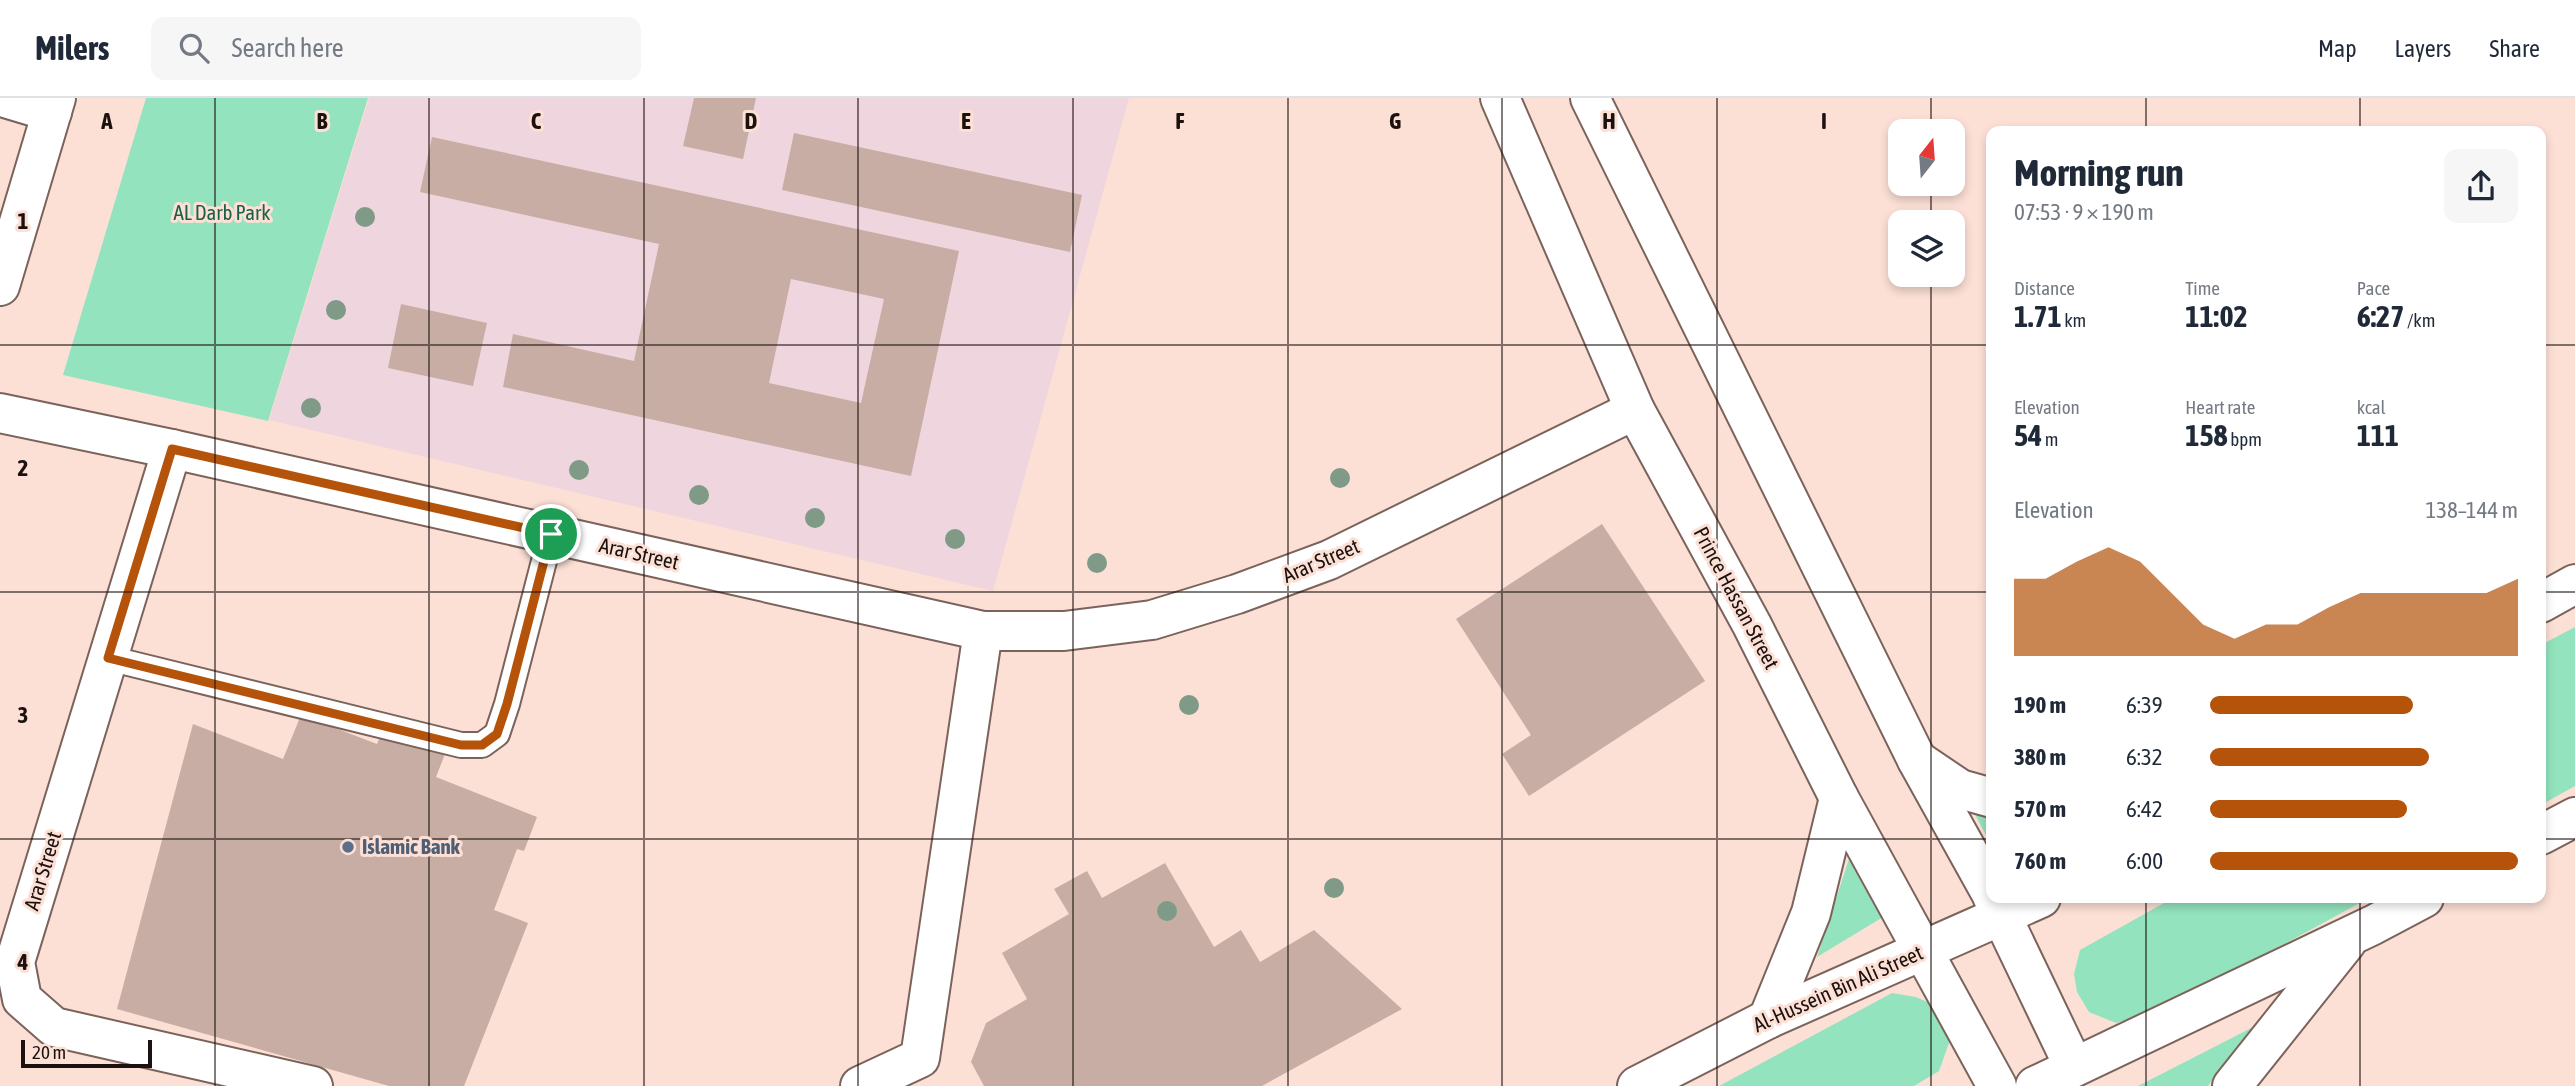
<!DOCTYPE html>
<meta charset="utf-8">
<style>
body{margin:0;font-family:"Asap Condensed",sans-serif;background:#f6f6f7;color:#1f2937;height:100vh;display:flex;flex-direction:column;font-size:26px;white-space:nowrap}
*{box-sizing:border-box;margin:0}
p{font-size:23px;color:#747a83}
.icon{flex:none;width:38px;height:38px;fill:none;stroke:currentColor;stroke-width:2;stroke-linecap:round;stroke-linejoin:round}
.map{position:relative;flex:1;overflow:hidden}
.sheet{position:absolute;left:1986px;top:28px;width:560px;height:777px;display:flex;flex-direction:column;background:#fff;border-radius:14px;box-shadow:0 4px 10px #0003}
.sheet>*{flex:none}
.needle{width:46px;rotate:17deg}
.controls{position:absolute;left:1888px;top:21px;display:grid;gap:14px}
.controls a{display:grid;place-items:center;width:77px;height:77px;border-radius:14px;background:#fff;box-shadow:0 4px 10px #0003;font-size:35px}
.scale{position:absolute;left:21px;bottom:18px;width:131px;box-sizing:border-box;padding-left:7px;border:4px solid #1b110e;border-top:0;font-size:19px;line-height:24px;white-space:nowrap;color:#1b110e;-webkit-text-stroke:5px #fce0d6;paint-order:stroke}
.pin{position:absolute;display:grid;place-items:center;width:60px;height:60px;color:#fff;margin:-30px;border:4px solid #fff;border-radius:50%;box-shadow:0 2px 7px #0007}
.round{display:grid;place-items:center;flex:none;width:74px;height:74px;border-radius:14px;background:#f6f6f7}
.summary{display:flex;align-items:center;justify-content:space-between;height:119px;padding:0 28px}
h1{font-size:38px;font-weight:700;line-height:52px}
.metrics{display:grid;grid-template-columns:repeat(3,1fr);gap:10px;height:119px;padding:7px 28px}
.metrics div{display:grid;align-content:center}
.metrics b{font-size:30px;font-weight:700}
.metrics small{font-size:19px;font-weight:400}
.metrics p{font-size:19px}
.chart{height:196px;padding:14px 28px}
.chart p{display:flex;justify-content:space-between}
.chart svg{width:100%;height:126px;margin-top:7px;fill:#b45309;opacity:.7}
ul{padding:0 28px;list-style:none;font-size:23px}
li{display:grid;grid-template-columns:112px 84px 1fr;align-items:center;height:52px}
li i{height:18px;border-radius:9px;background:#b45309}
header{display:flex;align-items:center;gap:42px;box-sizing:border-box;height:98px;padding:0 35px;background:#fff;border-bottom:2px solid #e0e1e3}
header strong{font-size:33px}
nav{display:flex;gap:38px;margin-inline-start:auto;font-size:24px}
.search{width:490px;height:63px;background:#f6f6f7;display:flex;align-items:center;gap:18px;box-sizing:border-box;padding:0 24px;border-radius:14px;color:#747a83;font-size:26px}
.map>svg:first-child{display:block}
.education{fill:#efd5dd}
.green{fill:#93e3be}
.building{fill:#c8ada4;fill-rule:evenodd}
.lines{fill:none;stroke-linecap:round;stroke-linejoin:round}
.lane-casing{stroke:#7b635b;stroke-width:28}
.street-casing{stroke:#7b635b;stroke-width:42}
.secondary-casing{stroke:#7b635b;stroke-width:42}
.primary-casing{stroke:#7b635b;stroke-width:42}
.highway-casing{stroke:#7b635b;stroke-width:42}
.lane{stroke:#fff;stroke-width:24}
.street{stroke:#fff;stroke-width:38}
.secondary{stroke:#fff;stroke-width:38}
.primary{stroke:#fff;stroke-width:38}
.highway{stroke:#fff;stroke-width:38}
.tree{fill:#7f9a87}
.route-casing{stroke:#fff;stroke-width:14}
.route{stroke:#b45309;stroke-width:9}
.grid{fill:none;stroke:#1b110e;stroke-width:2;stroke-opacity:0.55}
.service-dot{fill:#5c6f8a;stroke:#fce0d6;stroke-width:2.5}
.labels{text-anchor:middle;stroke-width:6;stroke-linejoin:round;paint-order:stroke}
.park-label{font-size:21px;fill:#196146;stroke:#fce0d6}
.street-label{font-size:21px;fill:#1b110e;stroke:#fce0d6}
.service-label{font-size:21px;font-weight:bold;fill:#4e5e75;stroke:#fce0d6;text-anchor:start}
.grid-label{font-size:23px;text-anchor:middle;font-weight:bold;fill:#1b110e;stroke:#fce0d6;stroke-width:6;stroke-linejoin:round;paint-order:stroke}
</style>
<header>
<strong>Milers</strong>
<div class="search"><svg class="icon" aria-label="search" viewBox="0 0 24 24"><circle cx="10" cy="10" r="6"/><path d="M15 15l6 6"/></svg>Search here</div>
<nav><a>Map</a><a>Layers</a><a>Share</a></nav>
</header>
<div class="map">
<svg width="2575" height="988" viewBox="0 0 2575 988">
<rect width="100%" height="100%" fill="#fce0d6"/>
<path class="education" d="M369,0H1129L993,493L269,322Z"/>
<g class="green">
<path d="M146,0H368L268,323L63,277Z"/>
<path d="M2575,529V688L2541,707V547Z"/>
<path d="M1968,703L1991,710V747Z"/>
<path d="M1850,758L1888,816L1817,859Z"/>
<path d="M2173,800H2369L2288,844L2142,917L2116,925L2089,914L2077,894L2074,876L2080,852Z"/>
<path d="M1892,895L1916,899L1941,910L1954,931L1939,973L1914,988H1719Z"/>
<path d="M2261,925L2218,973L2208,988H2138Z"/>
</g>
<g class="building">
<path d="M694,0H756L743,61L683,48Z"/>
<path d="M794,35L1082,97L1070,154L782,92Z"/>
<path d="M432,39L959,153L911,378L503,289L513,236L634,263L659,146L420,94ZM791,181L884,201L861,305L769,285Z"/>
<path d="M401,206L487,225L473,288L388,270Z"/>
<path d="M1602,426L1705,583L1529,698L1502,656L1531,637L1456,521Z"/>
<path d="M301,617L377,646L383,631L445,656L436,679L537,719L524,753L517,751L494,812L528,825L464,988H389L117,911L193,626L283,661Z"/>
<path d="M1165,765L1214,849L1241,832L1260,864L1314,832L1402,911L1262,988H984L971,964L986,925L1027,901L1002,855L1069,816L1054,791L1087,773L1102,800Z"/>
</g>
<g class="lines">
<defs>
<path id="lane" d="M108,560L461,647H482L497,636L507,606L551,436"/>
<g id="street">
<path d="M5,0L52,14"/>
<path d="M0,315L172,351L983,533H1064L1152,522L1237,496L1329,462L1635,312"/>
<path d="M172,351L15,864L22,901L54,929L313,988"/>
<path d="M860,988L920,960L983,533"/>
</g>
<path id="secondary" d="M0,188L56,0"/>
<g id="primary">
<path d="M1500,0L1635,312L1752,527L1839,700L1997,988"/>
<path d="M1590,0L1917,662L1992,797"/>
<path d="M1993,800L2074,969"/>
</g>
<g id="highway">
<path d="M2541,505L2575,486"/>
<path d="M1917,662L1960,691L1992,700"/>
<path d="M2541,737L2575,719"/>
<path d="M1768,921L1811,815L1839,700"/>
<path d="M1637,988L1768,921L2041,800"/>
<path d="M2035,988L2373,827L2424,800"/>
<path d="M2232,988L2346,845"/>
</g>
</defs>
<use href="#lane" class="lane-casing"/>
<use href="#street" class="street-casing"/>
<use href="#secondary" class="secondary-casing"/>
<use href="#primary" class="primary-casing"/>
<use href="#highway" class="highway-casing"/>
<use href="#lane" class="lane"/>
<use href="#street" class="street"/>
<use href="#secondary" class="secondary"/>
<use href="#primary" class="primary"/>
<use href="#highway" class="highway"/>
</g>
<g class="tree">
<circle cx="365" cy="119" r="10"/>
<circle cx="336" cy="212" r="10"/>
<circle cx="311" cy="310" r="10"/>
<circle cx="579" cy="372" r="10"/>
<circle cx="1340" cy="380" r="10"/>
<circle cx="699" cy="397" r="10"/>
<circle cx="815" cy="420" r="10"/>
<circle cx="955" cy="441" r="10"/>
<circle cx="1097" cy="465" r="10"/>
<circle cx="1189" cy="607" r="10"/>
<circle cx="1334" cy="790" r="10"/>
<circle cx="1167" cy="813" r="10"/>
</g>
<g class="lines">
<defs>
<path id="route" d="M172,351L551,436L507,606L497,636L482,647H461L108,560Z"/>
</defs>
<use href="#route" class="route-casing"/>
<use href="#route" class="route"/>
</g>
<path class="grid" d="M215,0V988M429,0V988M644,0V988M858,0V988M1073,0V988M1288,0V988M1502,0V988M1717,0V988M1931,0V33M2146,0V33M2360,0V33M1931,86V124M1931,177V988M0,247H1992M2541,247H2575M0,494H1992M2541,494H2575M0,741H1992M2541,741H2575M2146,800V988M2360,800V988"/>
<circle class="service-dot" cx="348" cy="749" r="7"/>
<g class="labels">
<g class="park-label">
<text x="222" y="122">AL Darb Park</text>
</g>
<g class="street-label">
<text transform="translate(639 456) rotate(13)" y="7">Arar Street</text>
<text transform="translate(1321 463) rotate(-23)" y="7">Arar Street</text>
<text transform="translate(1736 500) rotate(62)" y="7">Prince Hassan Street</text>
<text transform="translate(43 773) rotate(-73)" y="7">Arar Street</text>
<text transform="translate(1838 891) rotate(-24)" y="7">Al-Hussein Bin Ali Street</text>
</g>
<g class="service-label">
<text x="362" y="756">Islamic Bank</text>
</g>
</g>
<g class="grid-label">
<text x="107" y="31">A</text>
<text x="322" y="31">B</text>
<text x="536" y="31">C</text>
<text x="751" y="31">D</text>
<text x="966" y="31">E</text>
<text x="1180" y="31">F</text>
<text x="1395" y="31">G</text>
<text x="1609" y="31">H</text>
<text x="1824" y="31">I</text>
<text x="23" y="131">1</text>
<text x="23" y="378">2</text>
<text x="23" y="625">3</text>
<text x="23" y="872">4</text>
</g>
</svg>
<div class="controls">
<a><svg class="needle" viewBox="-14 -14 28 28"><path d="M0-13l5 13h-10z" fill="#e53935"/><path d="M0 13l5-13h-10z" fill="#747a83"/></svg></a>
<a><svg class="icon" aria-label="layers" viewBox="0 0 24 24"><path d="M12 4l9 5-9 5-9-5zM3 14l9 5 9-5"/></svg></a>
</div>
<div class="scale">20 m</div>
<div class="pin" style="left:551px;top:436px;background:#1e9e55"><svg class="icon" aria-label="arrive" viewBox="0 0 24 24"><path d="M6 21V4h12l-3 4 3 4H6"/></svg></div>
<section class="sheet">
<div class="summary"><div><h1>Morning run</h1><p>07:53 · 9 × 190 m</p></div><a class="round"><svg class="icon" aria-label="share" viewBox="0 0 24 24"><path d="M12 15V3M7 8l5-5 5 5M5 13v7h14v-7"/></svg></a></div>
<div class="metrics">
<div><p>Distance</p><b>1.71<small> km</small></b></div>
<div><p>Time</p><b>11:02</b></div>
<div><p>Pace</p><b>6:27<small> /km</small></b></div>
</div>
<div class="metrics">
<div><p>Elevation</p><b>54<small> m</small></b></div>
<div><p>Heart rate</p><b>158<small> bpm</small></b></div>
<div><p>kcal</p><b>111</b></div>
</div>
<div class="chart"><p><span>Elevation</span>138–144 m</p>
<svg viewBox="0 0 160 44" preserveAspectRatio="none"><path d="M0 44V17L10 17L20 11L30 6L40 11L50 22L60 33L70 38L80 33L90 33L100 27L110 22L120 22L130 22L140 22L150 22L160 17V44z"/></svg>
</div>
<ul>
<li><b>190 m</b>6:39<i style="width:66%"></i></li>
<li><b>380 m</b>6:32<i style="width:71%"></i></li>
<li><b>570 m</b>6:42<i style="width:64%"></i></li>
<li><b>760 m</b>6:00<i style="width:100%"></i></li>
</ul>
</section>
</div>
